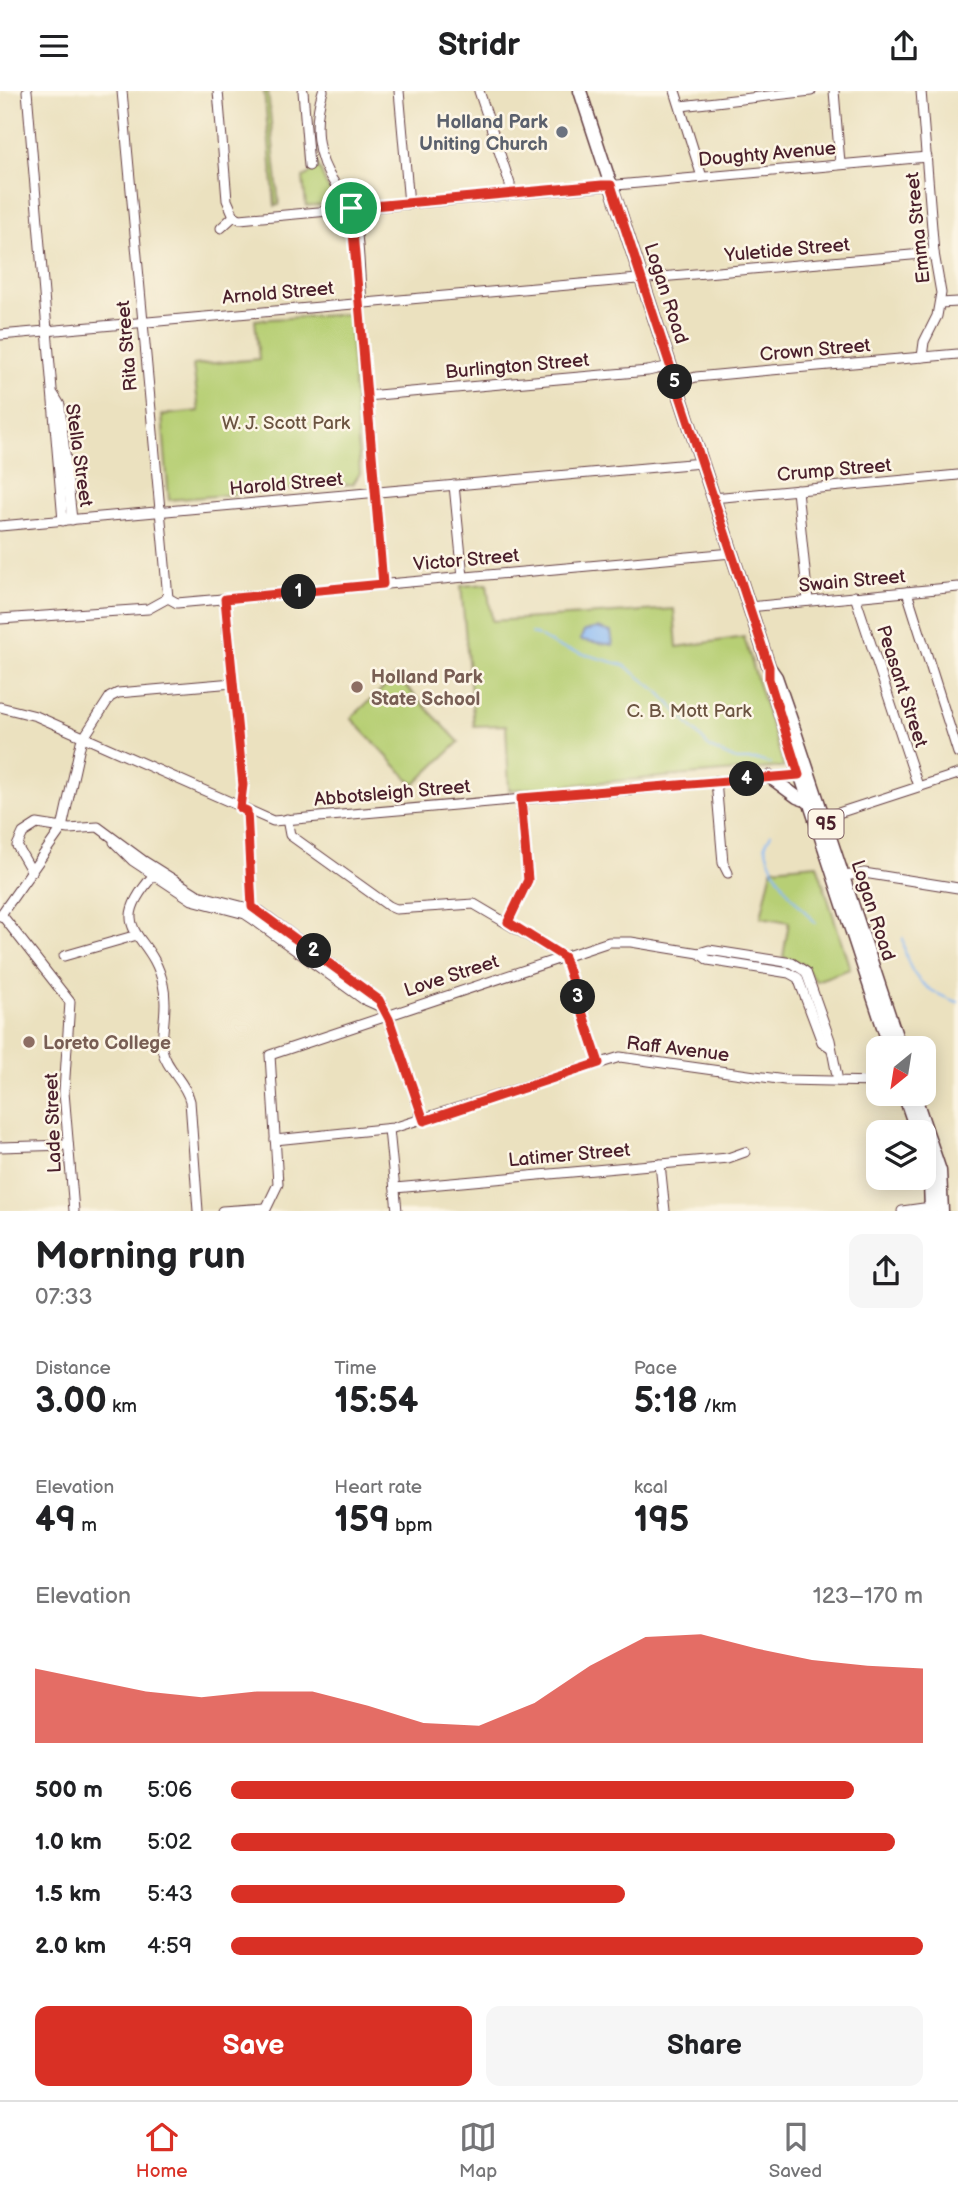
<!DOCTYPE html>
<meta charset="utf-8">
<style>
body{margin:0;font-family:"Balsamiq Sans",sans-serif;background:#f6f6f6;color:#202124;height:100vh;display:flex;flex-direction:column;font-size:26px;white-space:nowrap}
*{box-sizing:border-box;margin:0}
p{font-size:23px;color:#757577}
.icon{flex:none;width:38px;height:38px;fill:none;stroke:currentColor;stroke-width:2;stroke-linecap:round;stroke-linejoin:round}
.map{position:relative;height:1120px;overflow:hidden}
.drawer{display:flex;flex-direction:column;background:#fff;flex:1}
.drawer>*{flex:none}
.needle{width:46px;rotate:210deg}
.controls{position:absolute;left:866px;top:945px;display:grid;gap:14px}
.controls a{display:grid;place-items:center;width:70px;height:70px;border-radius:14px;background:#fff;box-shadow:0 4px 18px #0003;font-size:35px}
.pin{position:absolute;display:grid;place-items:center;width:60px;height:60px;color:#fff;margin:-30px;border:4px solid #fff;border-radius:50%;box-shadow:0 2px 7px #0007}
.km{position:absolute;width:35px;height:35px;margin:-18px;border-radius:50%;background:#222;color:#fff;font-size:19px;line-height:35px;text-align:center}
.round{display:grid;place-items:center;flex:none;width:74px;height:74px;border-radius:14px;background:#f6f6f6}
.headline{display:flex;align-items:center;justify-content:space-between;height:119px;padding:0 35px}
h1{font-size:38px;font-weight:700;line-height:52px}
.metrics{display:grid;grid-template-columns:repeat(3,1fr);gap:10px;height:119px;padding:7px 35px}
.metrics div{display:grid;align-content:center}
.metrics b{font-size:35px;font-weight:700}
.metrics small{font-size:19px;font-weight:400}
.metrics p{font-size:19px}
.chart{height:196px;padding:14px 35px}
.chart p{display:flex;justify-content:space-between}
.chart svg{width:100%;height:126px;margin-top:7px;fill:#d93025;opacity:.7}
.primary-button{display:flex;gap:14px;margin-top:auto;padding:14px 35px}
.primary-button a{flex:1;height:80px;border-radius:14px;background:#d93025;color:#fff;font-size:28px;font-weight:700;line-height:80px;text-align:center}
.primary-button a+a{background:#f6f6f6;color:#202124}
ul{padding:0 35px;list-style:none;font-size:23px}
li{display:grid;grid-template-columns:112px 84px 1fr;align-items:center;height:52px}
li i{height:18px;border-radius:9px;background:#d93025}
header{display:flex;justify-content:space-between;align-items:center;height:91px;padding:0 35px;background:#fff;font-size:32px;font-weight:700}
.tabs{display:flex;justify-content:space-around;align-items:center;height:98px;border-top:2px solid #e0e0e0;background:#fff;font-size:19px;color:#757577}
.tabs a{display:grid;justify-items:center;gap:4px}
.tabs .selected{color:#d93025}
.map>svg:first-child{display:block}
.green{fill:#b7cf74;stroke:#807750;stroke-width:2}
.water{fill:#89baf5;stroke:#6a6c90;stroke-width:2}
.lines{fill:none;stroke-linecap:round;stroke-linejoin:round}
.stream{stroke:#89baf5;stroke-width:2}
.minor-casing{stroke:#623c41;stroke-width:11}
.major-casing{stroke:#623c41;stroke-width:15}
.minor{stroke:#fff;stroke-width:9}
.major{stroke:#fff;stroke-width:12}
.route-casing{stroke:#fff;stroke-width:14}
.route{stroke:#d93025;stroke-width:9}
.worship-dot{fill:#6b7280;stroke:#fcf5e5;stroke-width:2.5}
.education-dot{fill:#8d6e63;stroke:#fcf5e5;stroke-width:2.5}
.labels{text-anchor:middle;stroke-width:5;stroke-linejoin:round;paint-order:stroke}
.shield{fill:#fcf5e5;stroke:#7f5f63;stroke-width:2}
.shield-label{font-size:18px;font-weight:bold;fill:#4a1f2b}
.worship-label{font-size:19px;font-weight:bold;fill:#5b616d;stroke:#fcf5e5;text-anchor:end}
.street-label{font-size:19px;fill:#4a1f2b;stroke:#fcf5e5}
.park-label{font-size:19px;fill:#6b5441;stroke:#fcf5e5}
.education-label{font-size:19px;font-weight:bold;fill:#785e54;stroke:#fcf5e5;text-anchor:start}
</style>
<header><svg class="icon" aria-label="menu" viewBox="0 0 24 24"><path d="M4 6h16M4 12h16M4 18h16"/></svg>Stridr<svg class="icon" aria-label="share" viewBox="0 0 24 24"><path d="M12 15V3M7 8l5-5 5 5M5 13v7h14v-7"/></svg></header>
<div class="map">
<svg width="958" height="1120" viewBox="0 0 958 1120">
<rect width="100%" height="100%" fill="#fcf5e5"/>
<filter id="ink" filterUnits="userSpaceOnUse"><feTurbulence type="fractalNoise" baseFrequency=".0143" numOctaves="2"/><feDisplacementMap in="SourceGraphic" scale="14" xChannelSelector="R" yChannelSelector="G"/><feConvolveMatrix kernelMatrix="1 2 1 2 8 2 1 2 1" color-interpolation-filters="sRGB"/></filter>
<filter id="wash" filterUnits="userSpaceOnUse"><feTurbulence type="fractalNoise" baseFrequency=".00686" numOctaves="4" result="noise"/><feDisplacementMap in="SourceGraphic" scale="28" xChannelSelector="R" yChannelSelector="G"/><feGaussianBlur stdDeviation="1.57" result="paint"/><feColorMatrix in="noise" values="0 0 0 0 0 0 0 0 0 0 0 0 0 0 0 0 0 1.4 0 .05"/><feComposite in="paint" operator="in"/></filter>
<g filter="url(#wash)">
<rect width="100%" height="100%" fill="#ebe1bf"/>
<g class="green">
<path d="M264,0H268L279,114L275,115Z"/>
<path d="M310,55L326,93L339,113L306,115L303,87L311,81Z"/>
<path d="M349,223L360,382L353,393L169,409L162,324L199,320L193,274L259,268L255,229Z"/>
<path d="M487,493L492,530L674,518L677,556L744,546L784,676L509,699L506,634L474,635L461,495Z"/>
<path d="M396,585L459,651L414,694L351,627Z"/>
<path d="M817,773L850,878L816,890L802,872L783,866L789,831L761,826L772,777Z"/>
</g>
<path class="water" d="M597,537L611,541L613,554L580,549L584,540Z"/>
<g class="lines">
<g class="stream">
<path d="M531,542L538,545"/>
<path d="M541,546L558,556L624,574L659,601L710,657L736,669H758L770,673"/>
<path d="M771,743L765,754C770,783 796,812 816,832"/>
<path d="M903,847C906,883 923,900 958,911"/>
</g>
</g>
</g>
<g filter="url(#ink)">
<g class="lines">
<defs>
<g id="minor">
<path d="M27,0L63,430"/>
<path d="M122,0L168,507"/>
<path d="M218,0L227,109L234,125"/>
<path d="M303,0L309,75"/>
<path d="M323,0C313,31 315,66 335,93C343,103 351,112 354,125C360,153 359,183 362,211"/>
<path d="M399,0L409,113"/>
<path d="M479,0L510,93V103"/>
<path d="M675,0L702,86"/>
<path d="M834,0L840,72"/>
<path d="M921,0L934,162L941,202L937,225L924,251L922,266"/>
<path d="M681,15L811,0"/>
<path d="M234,125L240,128L927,66"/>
<path d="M221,137L234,125"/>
<path d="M359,212L383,493"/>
<path d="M940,212L958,211"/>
<path d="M0,244L934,162"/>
<path d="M676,292L696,286L749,281L958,263"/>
<path d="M54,304L60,314L72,429"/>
<path d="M366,305L648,280L670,275"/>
<path d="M454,394L463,486"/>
<path d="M797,399L808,510"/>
<path d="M713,407L958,384"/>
<path d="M0,435L701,372"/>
<path d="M907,501L958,662"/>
<path d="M855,505L918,695"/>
<path d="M168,507L177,512L732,462"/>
<path d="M225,508L243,694L240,717"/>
<path d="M749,516L958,496"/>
<path d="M0,528L148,518L168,507"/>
<path d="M0,616L36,625L273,730L806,683"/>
<path d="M716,690L723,772L728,782"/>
<path d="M247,720L252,816"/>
<path d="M823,727L958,683"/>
<path d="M287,728L290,744L389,815L396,818L474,813L564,866L599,972"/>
<path d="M114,751L133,770L192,809L245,823L254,829L363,908L383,917"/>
<path d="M32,781L17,755L23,742L37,733L69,738L98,736L144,770L198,804L260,820L379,909L389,928L423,1029"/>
<path d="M153,785C103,842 152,840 163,893C168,914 162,937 162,958C166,978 185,990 190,1010L198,1120"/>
<path d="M838,786L864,782L958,797"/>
<path d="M1,823L70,911L64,1001L74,1120"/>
<path d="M0,825L62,737L81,651L110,606L118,602L233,592"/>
<path d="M508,831L528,789L521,707"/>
<path d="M699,862L708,869L789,882L798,887L822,951L830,956"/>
<path d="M64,865L137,844"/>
<path d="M389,1038L397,1120"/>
<path d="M275,1049L393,1037L620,966L785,989L878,991"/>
<path d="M0,1056L68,1054"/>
<path d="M660,1073L665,1120"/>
<path d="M395,1097L728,1067L745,1061"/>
<path d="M222,1120L266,1117"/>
<path d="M265,1120L278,1093L270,964L609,851H631L699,862L709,859L792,872L806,881L830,949L838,990"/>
<path d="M902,1120L931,1116"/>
</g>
<g id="major">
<path d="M580,0L769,576L776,586L791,629L900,957"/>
<path d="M773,600L890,957"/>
<path d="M770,686L797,706L808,710"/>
<path d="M904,1003L917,1041"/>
<path d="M914,1003L940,1080L942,1120"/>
<path d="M924,1064L930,1090L931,1120"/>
</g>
</defs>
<use href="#minor" class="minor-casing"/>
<use href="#major" class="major-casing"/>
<use href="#minor" class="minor"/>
<use href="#major" class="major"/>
</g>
</g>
<g class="lines" filter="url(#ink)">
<defs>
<path id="route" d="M602,94H611L621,125L769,576V588L799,684L521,707L528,789L508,831L564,866L599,972L424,1030L389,928L379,909L252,816L247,720L240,717L243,694L225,508L383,493L351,117Z"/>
</defs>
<use href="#route" class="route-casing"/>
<use href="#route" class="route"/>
</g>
<circle class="worship-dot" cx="562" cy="41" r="7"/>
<g class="education-dot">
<circle cx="357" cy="596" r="7"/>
<circle cx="29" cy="951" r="7"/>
</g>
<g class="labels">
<rect class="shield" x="808.5" y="718.5" width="35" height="29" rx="5"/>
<g class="shield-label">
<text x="826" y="739">95</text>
</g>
<g class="worship-label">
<text x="548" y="37">Holland Park<tspan x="548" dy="22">Uniting Church</tspan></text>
</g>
<g class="street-label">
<text transform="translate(767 62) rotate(-5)" y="7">Doughty Avenue</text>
<text transform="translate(917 137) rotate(-96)" y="7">Emma Street</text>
<text transform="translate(787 158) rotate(-5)" y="7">Yuletide Street</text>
<text transform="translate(278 201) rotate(-5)" y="7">Arnold Street</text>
<text transform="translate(667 202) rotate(72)" y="7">Logan Road</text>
<text transform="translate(126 255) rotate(-95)" y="7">Rita Street</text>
<text transform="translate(815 258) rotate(-5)" y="7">Crown Street</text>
<text transform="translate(517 274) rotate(-5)" y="7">Burlington Street</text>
<text transform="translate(80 364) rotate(82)" y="7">Stella Street</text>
<text transform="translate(834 378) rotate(-5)" y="7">Crump Street</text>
<text transform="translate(286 392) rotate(-5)" y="7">Harold Street</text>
<text transform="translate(466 468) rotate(-5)" y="7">Victor Street</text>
<text transform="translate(852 489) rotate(-5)" y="7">Swain Street</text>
<text transform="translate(903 595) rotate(72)" y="7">Peasant Street</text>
<text transform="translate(392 701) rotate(-5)" y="7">Abbotsleigh Street</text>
<text transform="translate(874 819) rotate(72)" y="7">Logan Road</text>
<text transform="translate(451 884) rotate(-18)" y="7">Love Street</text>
<text transform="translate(678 957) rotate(7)" y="7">Raff Avenue</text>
<text transform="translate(52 1032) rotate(-92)" y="7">Lade Street</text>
<text transform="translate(569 1063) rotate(-5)" y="7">Latimer Street</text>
</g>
<g class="park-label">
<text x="286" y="338">W. J. Scott Park</text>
<text x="689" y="626">C. B. Mott Park</text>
</g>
<g class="education-label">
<text x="371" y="592">Holland Park<tspan x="371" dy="22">State School</tspan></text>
<text x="43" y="958">Loreto College</text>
</g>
</g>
</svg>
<div class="controls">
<a><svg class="needle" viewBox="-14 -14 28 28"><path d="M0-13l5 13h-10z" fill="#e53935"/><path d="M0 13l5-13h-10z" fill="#757577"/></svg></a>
<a><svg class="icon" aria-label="layers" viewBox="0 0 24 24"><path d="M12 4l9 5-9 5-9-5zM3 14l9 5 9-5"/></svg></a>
</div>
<div class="pin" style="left:351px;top:117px;background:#1e9e55"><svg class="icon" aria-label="arrive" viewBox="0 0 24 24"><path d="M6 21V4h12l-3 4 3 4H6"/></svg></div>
<b class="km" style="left:299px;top:501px">1</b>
<b class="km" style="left:314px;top:860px">2</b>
<b class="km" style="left:578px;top:906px">3</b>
<b class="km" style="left:747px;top:688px">4</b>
<b class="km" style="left:675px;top:291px">5</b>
</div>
<section class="drawer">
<div class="headline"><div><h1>Morning run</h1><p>07:33</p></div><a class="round"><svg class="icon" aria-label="share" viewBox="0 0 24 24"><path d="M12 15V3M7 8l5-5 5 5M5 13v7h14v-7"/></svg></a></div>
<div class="metrics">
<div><p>Distance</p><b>3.00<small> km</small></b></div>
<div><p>Time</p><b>15:54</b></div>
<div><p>Pace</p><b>5:18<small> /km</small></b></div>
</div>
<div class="metrics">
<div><p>Elevation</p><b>49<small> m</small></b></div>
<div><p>Heart rate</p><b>159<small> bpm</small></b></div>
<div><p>kcal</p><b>195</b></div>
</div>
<div class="chart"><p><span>Elevation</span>123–170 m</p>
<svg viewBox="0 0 160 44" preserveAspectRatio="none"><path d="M0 44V18L10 22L20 26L30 28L40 26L50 26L60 31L70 37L80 38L90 30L100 17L110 7L120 6L130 11L140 15L150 17L160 18V44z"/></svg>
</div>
<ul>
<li><b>500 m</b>5:06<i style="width:90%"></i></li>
<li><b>1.0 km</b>5:02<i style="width:96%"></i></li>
<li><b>1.5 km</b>5:43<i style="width:57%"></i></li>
<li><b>2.0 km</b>4:59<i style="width:100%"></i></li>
</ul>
<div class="primary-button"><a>Save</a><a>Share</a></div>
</section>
<nav class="tabs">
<a class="selected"><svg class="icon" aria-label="home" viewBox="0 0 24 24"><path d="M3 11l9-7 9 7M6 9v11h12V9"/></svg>Home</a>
<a><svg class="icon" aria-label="map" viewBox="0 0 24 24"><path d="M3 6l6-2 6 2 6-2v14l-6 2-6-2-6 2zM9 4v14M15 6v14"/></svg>Map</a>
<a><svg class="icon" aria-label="saved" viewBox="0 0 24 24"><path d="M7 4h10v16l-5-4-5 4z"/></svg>Saved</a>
</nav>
